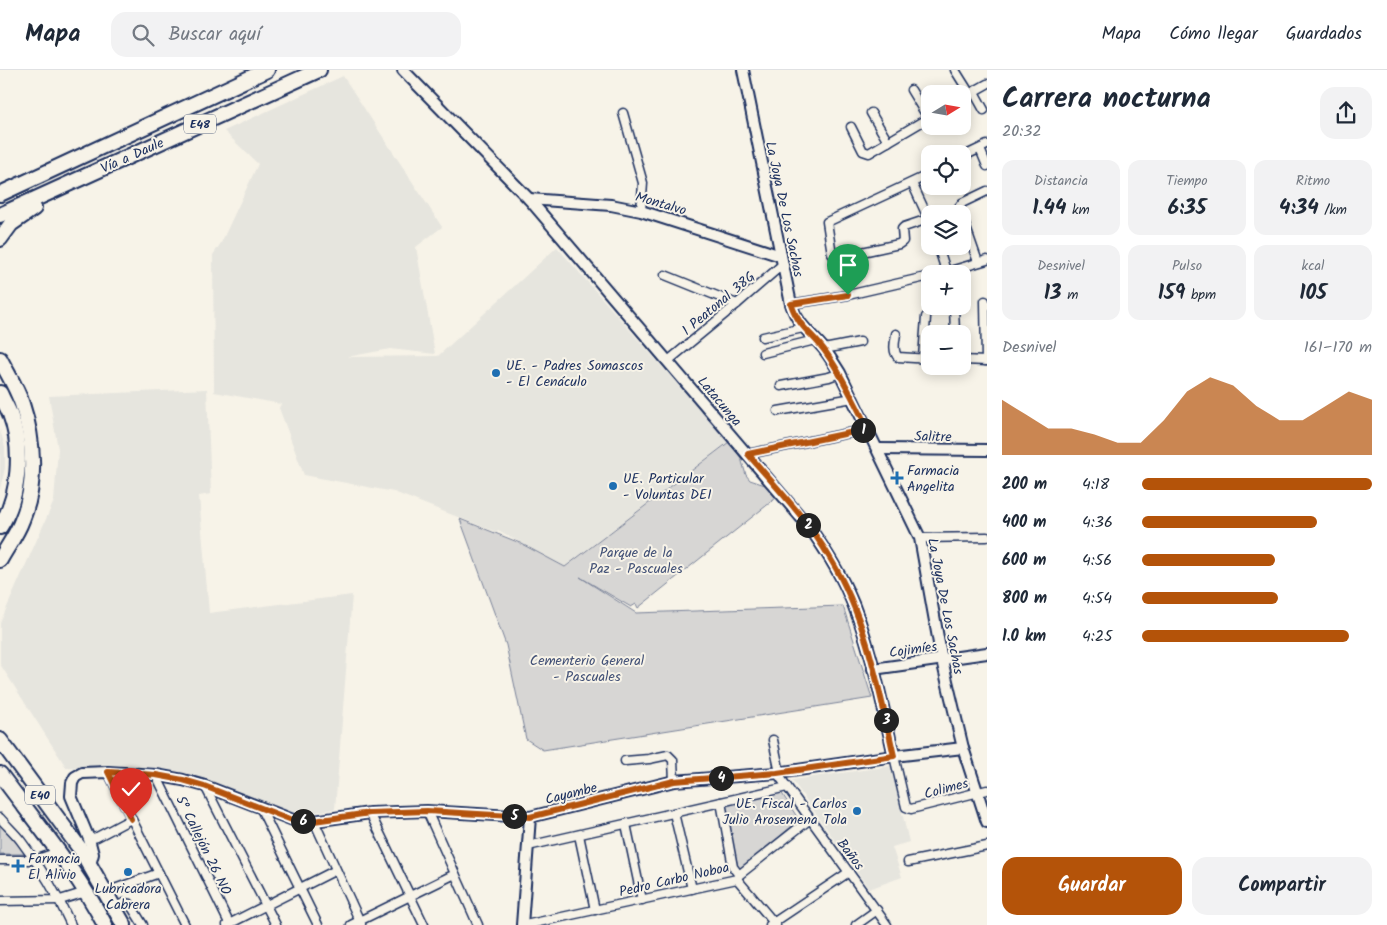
<!DOCTYPE html>
<html lang="es">
<meta charset="utf-8">
<style>
body{margin:0;font-family:Kalam,sans-serif;background:#f2f2f3;color:#1f2937;height:100vh;display:flex;flex-direction:column;font-size:19px;white-space:nowrap}
*{box-sizing:border-box;margin:0}
p{font-size:16px;color:#747a83}
.icon{flex:none;width:28px;height:28px;fill:none;stroke:currentColor;stroke-width:2;stroke-linecap:round;stroke-linejoin:round}
.map{position:relative;flex:1;overflow:hidden}
.sheet{display:flex;flex-direction:column;background:#fff;width:400px}
.sheet>*{flex:none}
.needle{width:32px;rotate:79deg}
.tools{position:absolute;left:921px;top:15px;display:grid;gap:10px}
.tools a{display:grid;place-items:center;width:50px;height:50px;border-radius:10px;background:#fff;box-shadow:0 2px 12px #0003;font-size:25px}
.pin{position:absolute;display:grid;place-items:center;width:42px;height:42px;color:#fff;margin:-51px -21px;border-radius:50% 50% 50% 0;rotate:-45deg;box-shadow:0 0 5px #0007}
.pin .icon{rotate:45deg}
.km{position:absolute;width:25px;height:25px;margin:-12px;border-radius:50%;background:#222;color:#fff;font-size:14px;line-height:25px;text-align:center}
.round{display:grid;place-items:center;flex:none;width:52px;height:52px;border-radius:15px;background:#f2f2f3}
.summary{display:flex;align-items:center;justify-content:space-between;height:85px;padding:0 15px}
h1{font-size:28px;font-weight:800;line-height:38px}
.stats{display:grid;grid-template-columns:repeat(3,1fr);gap:8px;height:85px;padding:5px 15px}
.stats div{display:grid;align-content:center;border-radius:12px;background:#f2f2f3;text-align:center}
.stats b{font-size:21px;font-weight:800}
.stats small{font-size:14px;font-weight:400}
.stats p{font-size:14px}
.chart{height:140px;padding:10px 15px}
.chart p{display:flex;justify-content:space-between}
.chart svg{width:100%;height:90px;margin-top:5px;fill:#b45309;opacity:.7}
.cta{display:flex;gap:10px;margin-top:auto;padding:10px 15px}
.cta a{flex:1;height:58px;border-radius:15px;background:#b45309;color:#fff;font-size:20px;font-weight:800;line-height:58px;text-align:center}
.cta a+a{background:#f2f2f3;color:#1f2937}
ul{padding:0 15px;list-style:none;font-size:16px}
li{display:grid;grid-template-columns:80px 60px 1fr;align-items:center;height:38px}
li i{height:12px;border-radius:6px;background:#b45309}
header{display:flex;align-items:center;gap:30px;box-sizing:border-box;height:70px;padding:0 25px;background:#fff;border-bottom:1px solid #e0e1e3}
header strong{font-size:24px}
nav{display:flex;gap:28px;margin-inline-start:auto;font-size:18px}
.search{width:350px;height:45px;background:#f2f2f3;display:flex;align-items:center;gap:12px;box-sizing:border-box;padding:0 18px;border-radius:15px;color:#747a83;font-size:19px}
main{display:flex;flex:1;min-height:0}
.map>svg:first-child{display:block}
.built{fill:#e6e5de}
.green{fill:#d7d6d4;stroke:#798299}
.lines{fill:none;stroke-linecap:round;stroke-linejoin:round}
.minor-casing{stroke:#1b2f5e;stroke-width:11}
.tertiary-casing{stroke:#1b2f5e;stroke-width:14}
.trunk-casing{stroke:#1b2f5e;stroke-width:18}
.minor{stroke:#f7f3e8;stroke-width:8}
.tertiary{stroke:#f7f3e8;stroke-width:10}
.trunk{stroke:#f7f3e8;stroke-width:14}
.route-casing{stroke:#fff;stroke-width:10}
.route{stroke:#b45309;stroke-width:6}
.poi-dot{fill:#1f6fb2;stroke:#f7f3e8;stroke-width:2}
.labels{text-anchor:middle;stroke-width:4;stroke-linejoin:round;paint-order:stroke}
.shield{fill:#f7f3e8;stroke:#5d6a87;stroke-width:1}
.shield-label{font-size:12px;font-weight:bold;fill:#1b2f5e}
.street-label{font-size:14px;fill:#1b2f5e;stroke:#f7f3e8}
.poi-label{font-size:14px;fill:#1b2f5e;stroke:#f7f3e8;text-anchor:start}
.park-label{font-size:14px;fill:#415076;stroke:#f7f3e8}
</style>
<header>
<strong>Mapa</strong>
<div class="search"><svg class="icon" aria-label="search" viewBox="0 0 24 24"><circle cx="10" cy="10" r="6"/><path d="M15 15l6 6"/></svg>Buscar aquí</div>
<nav><a>Mapa</a><a>Cómo llegar</a><a>Guardados</a></nav>
</header>
<main>
<div class="map">
<svg width="987" height="855" viewBox="0 0 987 855">
<rect width="100%" height="100%" fill="#f7f3e8"/>
<filter id="ink" filterUnits="userSpaceOnUse"><feTurbulence type="fractalNoise" baseFrequency=".02" numOctaves="2"/><feDisplacementMap in="SourceGraphic" scale="10" xChannelSelector="R" yChannelSelector="G"/><feConvolveMatrix kernelMatrix="1 2 1 2 8 2 1 2 1" color-interpolation-filters="sRGB"/></filter>
<g filter="url(#ink)">
<g class="built">
<path d="M343,6L442,157L416,177L435,284L390,279L347,287L438,286L557,177L728,372L564,497L498,460L496,462L394,422L304,405L279,338L281,334L214,322L213,185L221,173L258,94L224,61Z"/>
<path d="M207,319L211,424L199,426L209,543L352,525L335,739L299,745L235,723L153,701L66,697L0,594V553L54,431L58,379L49,326Z"/>
<path d="M0,360L5,377V398L0,420Z"/>
<path d="M891,696L909,772L892,777L902,807L869,819L792,710Z"/>
</g>
<g class="green">
<path d="M729,372L741,388L746,405L750,410L765,415L776,428L638,538L636,534L631,537L580,507L636,543L843,536L872,628L543,680L526,669L506,575L460,449L520,473L565,497Z"/>
<path d="M781,722L799,750L740,800L738,797L724,733Z"/>
<path d="M0,752L25,781L26,784H0Z"/>
</g>
<g class="lines">
<defs>
<g id="minor">
<path d="M955,0L970,24"/>
<path d="M911,20L928,48"/>
<path d="M974,22L984,40"/>
<path d="M962,28L987,14"/>
<path d="M623,43L643,113L641,141"/>
<path d="M871,43L888,72"/>
<path d="M851,57L863,81L869,83L930,47"/>
<path d="M980,79L987,96"/>
<path d="M962,87L987,75"/>
<path d="M912,113L930,152"/>
<path d="M962,144L959,137L962,133L987,121"/>
<path d="M962,146L978,192"/>
<path d="M928,149L904,157L902,159L903,171L899,174L839,187H835L832,184L827,152L930,104"/>
<path d="M938,176L947,204"/>
<path d="M940,204L987,190"/>
<path d="M665,205L737,234"/>
<path d="M985,231L986,291"/>
<path d="M791,234L848,225L930,206"/>
<path d="M954,236L955,264"/>
<path d="M896,264C895,271 892,281 898,287L930,289"/>
<path d="M763,267L803,258"/>
<path d="M824,279L860,272"/>
<path d="M763,283L815,270"/>
<path d="M923,288L926,247"/>
<path d="M962,290L987,291"/>
<path d="M668,291L737,234L783,194"/>
<path d="M781,316L829,307L840,303"/>
<path d="M778,341L853,328"/>
<path d="M748,384L868,359"/>
<path d="M920,468L987,467"/>
<path d="M773,670L780,703"/>
<path d="M894,686L906,737L911,739L987,720"/>
<path d="M625,691L649,689L668,685L673,690L674,711"/>
<path d="M108,702L185,855"/>
<path d="M777,703L887,855"/>
<path d="M156,705L230,855"/>
<path d="M205,716L276,855"/>
<path d="M721,732L733,797L739,805"/>
<path d="M261,739L318,855"/>
<path d="M427,741L478,855"/>
<path d="M370,743L424,855"/>
<path d="M674,743L692,819"/>
<path d="M0,748C7,756 15,763 21,771C41,797 58,826 71,855"/>
<path d="M314,751L361,854"/>
<path d="M626,754L642,830"/>
<path d="M579,765L595,840"/>
<path d="M89,769L97,767L131,749"/>
<path d="M528,776L787,717"/>
<path d="M0,790H35L58,782"/>
<path d="M908,792L987,776"/>
<path d="M737,809L776,855"/>
<path d="M106,822L159,803"/>
<path d="M0,831L60,830L86,822"/>
<path d="M115,837L124,833L130,834L143,855"/>
<path d="M227,855L336,800"/>
<path d="M351,855L455,804"/>
<path d="M525,855L737,809L739,805L810,749"/>
<path d="M770,855L849,802"/>
<path d="M856,855L877,840"/>
</g>
<g id="tertiary">
<path d="M403,0L529,129L810,458C824,478 837,498 847,520C870,569 882,633 894,686"/>
<path d="M743,0L791,234C798,256 810,262 824,279C830,287 835,295 840,303L920,468L942,590L963,678L987,752"/>
<path d="M529,129L611,135L641,141L781,186"/>
<path d="M878,379L987,380"/>
<path d="M873,599L987,583"/>
<path d="M90,795L93,784L89,769L71,726L72,713L75,707L82,703L108,702L156,705L183,710L205,716L293,750L314,751L370,743L427,741L530,747L674,711L777,703L894,686L963,678"/>
<path d="M522,855L530,747"/>
</g>
<g id="trunk">
<path d="M0,124L267,0"/>
<path d="M0,145L319,0"/>
<path d="M0,169L11,154L34,138"/>
<path d="M0,289C7,303 17,318 22,334C34,370 37,414 22,450C17,464 7,477 0,490"/>
<path d="M0,323C3,330 7,337 10,344C23,378 20,426 0,457"/>
<path d="M0,670L81,780L124,855"/>
<path d="M0,704C36,753 77,801 105,855"/>
</g>
</defs>
<use href="#minor" class="minor-casing"/>
<use href="#tertiary" class="tertiary-casing"/>
<use href="#trunk" class="trunk-casing"/>
<use href="#minor" class="minor"/>
<use href="#tertiary" class="tertiary"/>
<use href="#trunk" class="trunk"/>
</g>
</g>
<g class="lines" filter="url(#ink)">
<defs>
<path id="route" d="M131,749L108,702L156,705L183,710L204,716L292,750L314,751L370,743L427,741L530,747L674,711L777,703L894,686C879,619 866,547 830,488C808,450 776,417 748,384L868,359C855,333 843,307 827,284C813,263 800,260 791,234L848,225"/>
</defs>
<use href="#route" class="route-casing"/>
<use href="#route" class="route"/>
</g>
<g class="poi-dot">
<circle cx="496" cy="303" r="5"/>
<path d="M894.5 400.5h5v5h5v5h-5v5h-5v-5h-5v-5h5z"/>
<circle cx="613" cy="416" r="5"/>
<circle cx="857" cy="741" r="5"/>
<path d="M15.5 788.5h5v5h5v5h-5v5h-5v-5h-5v-5h5z"/>
<circle cx="128" cy="802" r="5"/>
</g>
<g class="labels">
<g class="shield">
<rect x="184" y="44.5" width="32" height="19" rx="4"/>
<rect x="25" y="715.5" width="30" height="19" rx="4"/>
</g>
<g class="shield-label">
<text x="200" y="58">E48</text>
<text x="40" y="729">E40</text>
</g>
<g class="street-label">
<text transform="translate(132 85) rotate(-24)" y="5">Vía a Daule</text>
<text transform="translate(661 133) rotate(16)" y="5">Montalvo</text>
<text transform="translate(785 139) rotate(78)" y="5">La Joya De Los Sachas</text>
<text transform="translate(718 233) rotate(-40)" y="5">1 Peatonal 38G</text>
<text transform="translate(720 331) rotate(50)" y="5">Latacunga</text>
<text transform="translate(933 366) rotate(1)" y="5">Salitre</text>
<text transform="translate(946 536) rotate(79)" y="5">La Joya De Los Sachas</text>
<text transform="translate(913 579) rotate(-8)" y="5">Cojimíes</text>
<text transform="translate(946 718) rotate(-15)" y="5">Colimes</text>
<text transform="translate(571 723) rotate(-14)" y="5">Cayambe</text>
<text transform="translate(204 775) rotate(64)" y="5">5° Callejón 26 NO</text>
<text transform="translate(851 784) rotate(53)" y="5">Baños</text>
<text transform="translate(674 809) rotate(-13)" y="5">Pedro Carbo Noboa</text>
</g>
<g class="poi-label">
<text x="506" y="300">UE. - Padres Somascos<tspan x="506" dy="16">- El Cenáculo</tspan></text>
<text x="907" y="405">Farmacia<tspan x="907" dy="16">Angelita</tspan></text>
<text x="623" y="413">UE. Particular<tspan x="623" dy="16">- Voluntas DEI</tspan></text>
<text x="847" y="738" text-anchor="end">UE. Fiscal - Carlos<tspan x="847" dy="16">Julio Arosemena Tola</tspan></text>
<text x="28" y="793">Farmacia<tspan x="28" dy="16">El Alivio</tspan></text>
<text x="128" y="823" text-anchor="middle">Lubricadora<tspan x="128" dy="16">Cabrera</tspan></text>
</g>
<g class="park-label">
<text x="636" y="487">Parque de la<tspan x="636" dy="16">Paz - Pascuales</tspan></text>
<text x="587" y="595">Cementerio General<tspan x="587" dy="16">- Pascuales</tspan></text>
</g>
</g>
</svg>
<div class="tools">
<a><svg class="needle" viewBox="-14 -14 28 28"><path d="M0-13l5 13h-10z" fill="#e53935"/><path d="M0 13l5-13h-10z" fill="#747a83"/></svg></a>
<a><svg class="icon" aria-label="locate" viewBox="0 0 24 24"><circle cx="12" cy="12" r="6"/><path d="M12 2v4M12 18v4M2 12h4M18 12h4"/></svg></a>
<a><svg class="icon" aria-label="layers" viewBox="0 0 24 24"><path d="M12 4l9 5-9 5-9-5zM3 14l9 5 9-5"/></svg></a>
<a>+</a>
<a>−</a>
</div>
<div class="pin" style="left:848px;top:225px;background:#1e9e55"><svg class="icon" aria-label="arrive" viewBox="0 0 24 24"><path d="M6 21V4h12l-3 4 3 4H6"/></svg></div>
<div class="pin" style="left:131px;top:749px;background:#d93025"><svg class="icon" aria-label="check" viewBox="0 0 24 24"><path d="M5 12l5 5 9-10"/></svg></div>
<b class="km" style="left:863px;top:360px">1</b>
<b class="km" style="left:808px;top:455px">2</b>
<b class="km" style="left:886px;top:650px">3</b>
<b class="km" style="left:721px;top:708px">4</b>
<b class="km" style="left:514px;top:746px">5</b>
<b class="km" style="left:303px;top:751px">6</b>
</div>
<section class="sheet">
<div class="summary"><div><h1>Carrera nocturna</h1><p>20:32</p></div><a class="round"><svg class="icon" aria-label="share" viewBox="0 0 24 24"><path d="M12 15V3M7 8l5-5 5 5M5 13v7h14v-7"/></svg></a></div>
<div class="stats">
<div><p>Distancia</p><b>1.44<small> km</small></b></div>
<div><p>Tiempo</p><b>6:35</b></div>
<div><p>Ritmo</p><b>4:34<small> /km</small></b></div>
</div>
<div class="stats">
<div><p>Desnivel</p><b>13<small> m</small></b></div>
<div><p>Pulso</p><b>159<small> bpm</small></b></div>
<div><p>kcal</p><b>105</b></div>
</div>
<div class="chart"><p><span>Desnivel</span>161–170 m</p>
<svg viewBox="0 0 160 44" preserveAspectRatio="none"><path d="M0 44V17L10 24L20 31L30 31L40 34L50 38L60 38L70 27L80 13L90 6L100 10L110 20L120 27L130 27L140 20L150 13L160 17V44z"/></svg>
</div>
<ul>
<li><b>200 m</b>4:18<i style="width:100%"></i></li>
<li><b>400 m</b>4:36<i style="width:76%"></i></li>
<li><b>600 m</b>4:56<i style="width:58%"></i></li>
<li><b>800 m</b>4:54<i style="width:59%"></i></li>
<li><b>1.0 km</b>4:25<i style="width:90%"></i></li>
</ul>
<div class="cta"><a>Guardar</a><a>Compartir</a></div>
</section>
</main>
